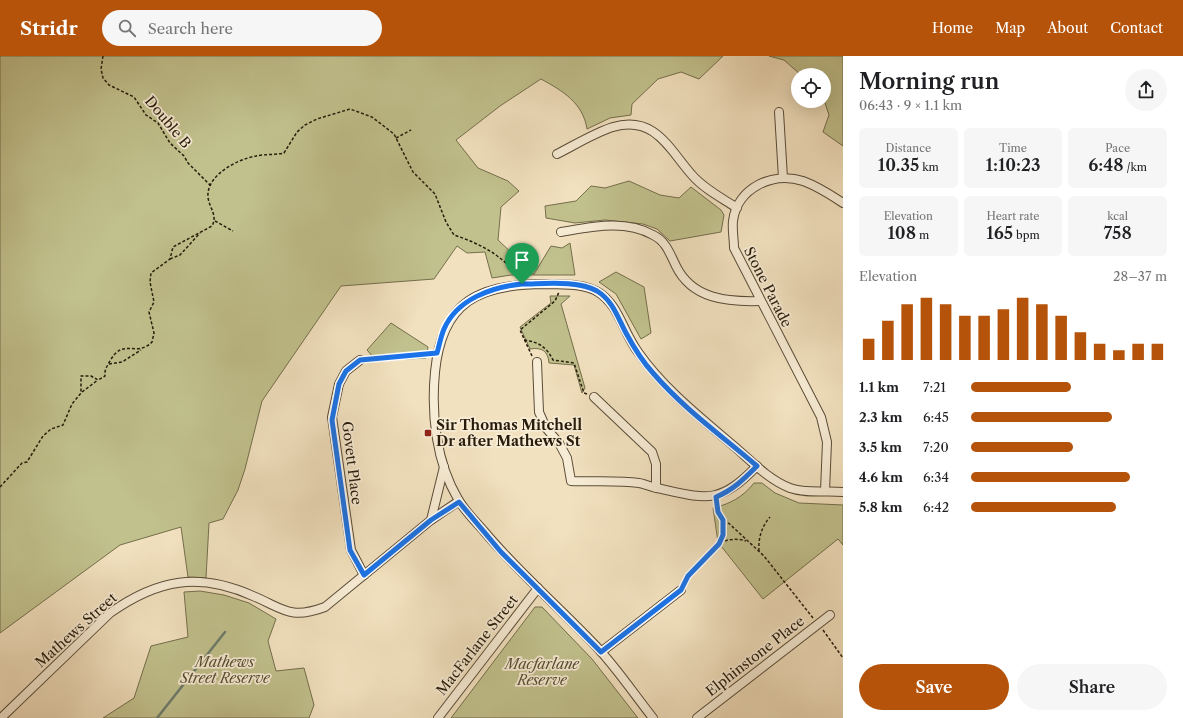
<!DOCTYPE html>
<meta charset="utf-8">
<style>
body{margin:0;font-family:"Libre Caslon Text",serif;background:#f6f6f6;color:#202124;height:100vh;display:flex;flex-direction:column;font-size:15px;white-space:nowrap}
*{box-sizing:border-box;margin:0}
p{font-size:13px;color:#757577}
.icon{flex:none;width:22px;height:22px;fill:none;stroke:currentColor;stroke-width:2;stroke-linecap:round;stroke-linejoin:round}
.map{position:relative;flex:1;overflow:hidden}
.drawer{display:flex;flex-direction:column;background:#fff;width:340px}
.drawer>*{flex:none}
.buttons{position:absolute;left:791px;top:12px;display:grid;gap:8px}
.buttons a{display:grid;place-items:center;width:40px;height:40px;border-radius:50%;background:#fff;box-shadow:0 4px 16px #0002;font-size:20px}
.pin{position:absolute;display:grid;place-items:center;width:34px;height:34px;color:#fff;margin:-41px -17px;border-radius:50% 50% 50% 0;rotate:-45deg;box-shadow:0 0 4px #0007}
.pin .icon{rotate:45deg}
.round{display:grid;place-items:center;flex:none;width:42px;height:42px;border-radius:21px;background:#f6f6f6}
.summary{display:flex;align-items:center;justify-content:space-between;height:68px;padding:0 16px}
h1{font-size:22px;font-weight:600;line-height:30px}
.figures{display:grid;grid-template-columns:repeat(3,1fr);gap:6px;height:68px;padding:4px 16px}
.figures div{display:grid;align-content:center;border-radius:6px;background:#f6f6f6;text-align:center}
.figures b{font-size:17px;font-weight:600}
.figures small{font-size:11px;font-weight:400}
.figures p{font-size:11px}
.chart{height:112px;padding:8px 16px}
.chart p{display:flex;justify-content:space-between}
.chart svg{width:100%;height:72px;margin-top:4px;stroke:#b45309;stroke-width:6}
.cta{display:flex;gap:8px;margin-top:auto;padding:8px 16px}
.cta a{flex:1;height:46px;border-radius:24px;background:#b45309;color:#fff;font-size:16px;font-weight:600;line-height:46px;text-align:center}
.cta a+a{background:#f6f6f6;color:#202124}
ul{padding:0 16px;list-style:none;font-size:13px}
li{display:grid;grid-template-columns:64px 48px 1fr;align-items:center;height:30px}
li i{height:10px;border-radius:5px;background:#b45309}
header{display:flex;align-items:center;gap:24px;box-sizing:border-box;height:56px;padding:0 20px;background:#b45309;color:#fff}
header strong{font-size:19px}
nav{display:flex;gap:22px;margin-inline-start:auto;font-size:14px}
.search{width:280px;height:36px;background:#f6f6f6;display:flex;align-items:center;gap:10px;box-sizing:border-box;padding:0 14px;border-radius:22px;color:#757577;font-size:15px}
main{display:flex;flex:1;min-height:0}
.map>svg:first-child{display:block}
.green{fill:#c1c18d;stroke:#746e4c}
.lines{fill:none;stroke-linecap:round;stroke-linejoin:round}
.stream{stroke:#6d7d6e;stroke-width:2.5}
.minor-casing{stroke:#5a4c38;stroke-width:10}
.path{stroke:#271b0b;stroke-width:1.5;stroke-dasharray:3 2;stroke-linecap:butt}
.minor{stroke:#f7ecd5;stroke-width:8}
.route-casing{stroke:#fff;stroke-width:8}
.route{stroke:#1a73e8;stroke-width:5}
.poi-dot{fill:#8f2418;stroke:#f7ecd5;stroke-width:1.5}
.labels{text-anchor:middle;stroke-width:3.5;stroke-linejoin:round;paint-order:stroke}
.street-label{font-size:14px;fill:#271b0b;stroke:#f7ecd5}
.poi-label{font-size:14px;font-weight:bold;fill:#271b0b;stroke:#f7ecd5;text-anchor:start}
.park-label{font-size:14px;font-style:italic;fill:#554d32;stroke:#f7ecd5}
</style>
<header>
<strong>Stridr</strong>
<div class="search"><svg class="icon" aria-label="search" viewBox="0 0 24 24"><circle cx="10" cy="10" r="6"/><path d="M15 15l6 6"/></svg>Search here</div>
<nav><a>Home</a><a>Map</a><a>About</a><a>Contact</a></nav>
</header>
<main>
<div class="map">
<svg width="843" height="662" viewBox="0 0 843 662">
<rect width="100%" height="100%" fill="#f2e1bf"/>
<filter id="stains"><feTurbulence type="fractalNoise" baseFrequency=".005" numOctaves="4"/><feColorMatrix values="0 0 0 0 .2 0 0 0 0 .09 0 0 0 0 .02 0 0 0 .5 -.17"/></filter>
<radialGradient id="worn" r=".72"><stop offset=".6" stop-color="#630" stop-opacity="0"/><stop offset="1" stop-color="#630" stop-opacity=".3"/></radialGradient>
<g class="green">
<path d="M0,0H723L699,23L681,16L658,23L632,48L631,59L610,62L587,73C583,47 563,35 541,23L500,50L456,84L478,112L508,125L519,135L501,151L498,184L534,218L551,190L562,192L570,187L575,219H511L492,222L485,196L467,197L457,190L434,223L341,230L262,345L245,413L238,434L223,463L209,467L206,522L188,521L181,471L120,489L0,577Z"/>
<path d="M769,0H843V90L823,76L829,59L824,44V19H801L784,4Z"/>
<path d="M629,125L660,139L679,142L691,131L721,154L724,159L721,176L670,185L657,173L643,168L605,164L575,167L546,162L545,150L576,145L591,130L605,132Z"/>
<path d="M616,216L644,231L651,277L641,283L616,238L599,226Z"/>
<path d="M550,240H570L561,248L585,332L582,337L574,309L549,307C548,295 542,291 530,293L520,271L551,247Z"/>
<path d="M391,267L428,291L426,302L374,305L373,301L367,294Z"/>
<path d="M754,427H762L775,437L799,447L843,449V489L838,483L763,543L721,490L690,522L685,520L718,486L713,452C730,448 743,441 754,427Z"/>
<path d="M200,535L224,539L249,547L276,563L268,585L276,615L304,612L314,649L309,662H103L134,642L151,590L188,581L184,536Z"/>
<path d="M535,551H542L592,603L638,662H451Z"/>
</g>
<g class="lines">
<path class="stream" d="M157,662L225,576"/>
<defs>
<g id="minor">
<path d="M779,56L783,122"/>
<path d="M557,98C573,90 596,76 613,71C655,59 669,93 692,119C704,133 722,142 737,152"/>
<path d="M561,176C591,171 625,163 653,179C666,185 670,198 676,210C692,243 727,246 760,245"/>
<path d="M360,304L346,315L339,328L332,361L351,494L364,519"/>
<path d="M537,306L539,356L546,372L559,387L567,402L571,425C594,426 617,424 639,427C645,428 651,431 657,432C707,443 719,449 757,410"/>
<path d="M594,341L652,396L656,408V432"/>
<path d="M825,435L827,386L821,361L734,192C734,183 732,174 733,165C737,132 773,115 803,125C817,130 831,139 843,147"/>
<path d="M431,464L444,411"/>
<path d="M601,596L681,534"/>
<path d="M1,662L110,557C158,523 199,516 253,540C284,553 290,564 325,551L431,464L459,445"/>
<path d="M438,662L538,532"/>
<path d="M653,662C634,638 616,611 595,589C558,550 517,515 483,474C474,464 464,454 458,443C436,406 431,358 435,316C442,245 479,228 545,228C562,229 583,227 598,236C619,249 623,276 638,296C664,333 700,361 735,391C751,405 769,424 790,432C807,438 825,434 843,436"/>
<path d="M697,662L830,559"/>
</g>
</defs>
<use href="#minor" class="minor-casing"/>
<g class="path">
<path d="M103,0L101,13L103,22L109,29L134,41L146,59L158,67L170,87L184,100L188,107L211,130"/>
<path d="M396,82L411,74"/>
<path d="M215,165L233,175"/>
<path d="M170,203L180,199L200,177"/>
<path d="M524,284C538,286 546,290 553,304L574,307L584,337L587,338"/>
<path d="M532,300L520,274L555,245L559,236"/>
<path d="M368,304L430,298"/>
<path d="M109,308L122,306L141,294"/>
<path d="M82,336L98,324"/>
<path d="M0,431L22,407L27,406L43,380L51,373L63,369L72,348L81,337V320H91L98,324L105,320C104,315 107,310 110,305C123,281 136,302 152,286L154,277L149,256L154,246L150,226L151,217L170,203L173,191L212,170C218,159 209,152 208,141C206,119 238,103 256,100C265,98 275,99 284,97L297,76L305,69L317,63L350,53L372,61L394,78L413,116L435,138L446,166L454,179C479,187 504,200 519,222"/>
<path d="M716,446L718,456L722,461L764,500L813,562"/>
<path d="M719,488L723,479V463"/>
<path d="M759,495C758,482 762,470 770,461"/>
<path d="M684,528C689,516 714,488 728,484C734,483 740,483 746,485"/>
<path d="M823,574L843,602"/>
</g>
<use href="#minor" class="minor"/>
</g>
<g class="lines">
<defs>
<path id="route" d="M522,228C543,228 578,224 597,235C613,245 617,260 626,277C633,290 642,305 653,317C683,352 722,380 757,410C744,423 733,434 716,441L718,456L723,464V479L719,488L688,520L681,534L601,596L501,496L459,446L431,464L364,519L350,494L332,364L339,328L346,315L360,304L437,297C439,290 441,280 444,273C457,243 492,231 522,228Z"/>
</defs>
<use href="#route" class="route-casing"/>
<use href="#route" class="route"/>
</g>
<rect class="poi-dot" x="424" y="373" width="8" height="8" rx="2"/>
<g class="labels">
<g class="street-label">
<text transform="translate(168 66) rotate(50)" y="5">Double B</text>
<text transform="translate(768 231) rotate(63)" y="5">Stone Parade</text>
<text transform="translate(352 407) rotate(83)" y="5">Govett Place</text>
<text transform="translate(76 574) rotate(-42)" y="5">Mathews Street</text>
<text transform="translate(477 589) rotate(-52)" y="5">MacFarlane Street</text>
<text transform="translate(755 600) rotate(-38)" y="5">Elphinstone Place</text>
</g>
<g class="poi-label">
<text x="436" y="374">Sir Thomas Mitchell<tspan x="436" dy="16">Dr after Mathews St</tspan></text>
</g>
<g class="park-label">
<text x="225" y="611">Mathews<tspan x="225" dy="16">Street Reserve</tspan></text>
<text x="542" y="613">Macfarlane<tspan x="542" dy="16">Reserve</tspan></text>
</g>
</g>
<rect width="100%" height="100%" filter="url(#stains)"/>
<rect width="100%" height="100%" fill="url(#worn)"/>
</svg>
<div class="buttons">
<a><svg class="icon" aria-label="locate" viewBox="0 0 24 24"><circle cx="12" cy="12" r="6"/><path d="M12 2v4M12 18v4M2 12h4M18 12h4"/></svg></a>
</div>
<div class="pin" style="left:522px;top:228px;background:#1e9e55"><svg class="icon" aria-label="arrive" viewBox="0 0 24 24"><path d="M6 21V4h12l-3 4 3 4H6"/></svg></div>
</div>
<section class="drawer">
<div class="summary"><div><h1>Morning run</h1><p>06:43 · 9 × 1.1 km</p></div><a class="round"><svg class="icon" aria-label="share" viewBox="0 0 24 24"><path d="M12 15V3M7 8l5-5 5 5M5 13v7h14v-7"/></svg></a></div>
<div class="figures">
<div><p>Distance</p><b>10.35<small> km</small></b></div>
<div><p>Time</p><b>1:10:23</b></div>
<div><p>Pace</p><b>6:48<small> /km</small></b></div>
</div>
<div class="figures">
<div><p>Elevation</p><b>108<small> m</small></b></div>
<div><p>Heart rate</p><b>165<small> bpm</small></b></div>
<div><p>kcal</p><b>758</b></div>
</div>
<div class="chart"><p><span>Elevation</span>28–37 m</p>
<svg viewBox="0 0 160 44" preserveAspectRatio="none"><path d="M5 44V31M15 44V20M25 44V10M35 44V6M45 44V10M55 44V17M65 44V17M75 44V13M85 44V6M95 44V10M105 44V17M115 44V27M125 44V34M135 44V38M145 44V34M155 44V34"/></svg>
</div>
<ul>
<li><b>1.1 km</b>7:21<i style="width:51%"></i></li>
<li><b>2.3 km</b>6:45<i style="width:72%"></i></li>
<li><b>3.5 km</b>7:20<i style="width:52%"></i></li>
<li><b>4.6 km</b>6:34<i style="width:81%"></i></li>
<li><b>5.8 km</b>6:42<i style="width:74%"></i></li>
</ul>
<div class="cta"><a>Save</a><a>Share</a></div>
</section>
</main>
